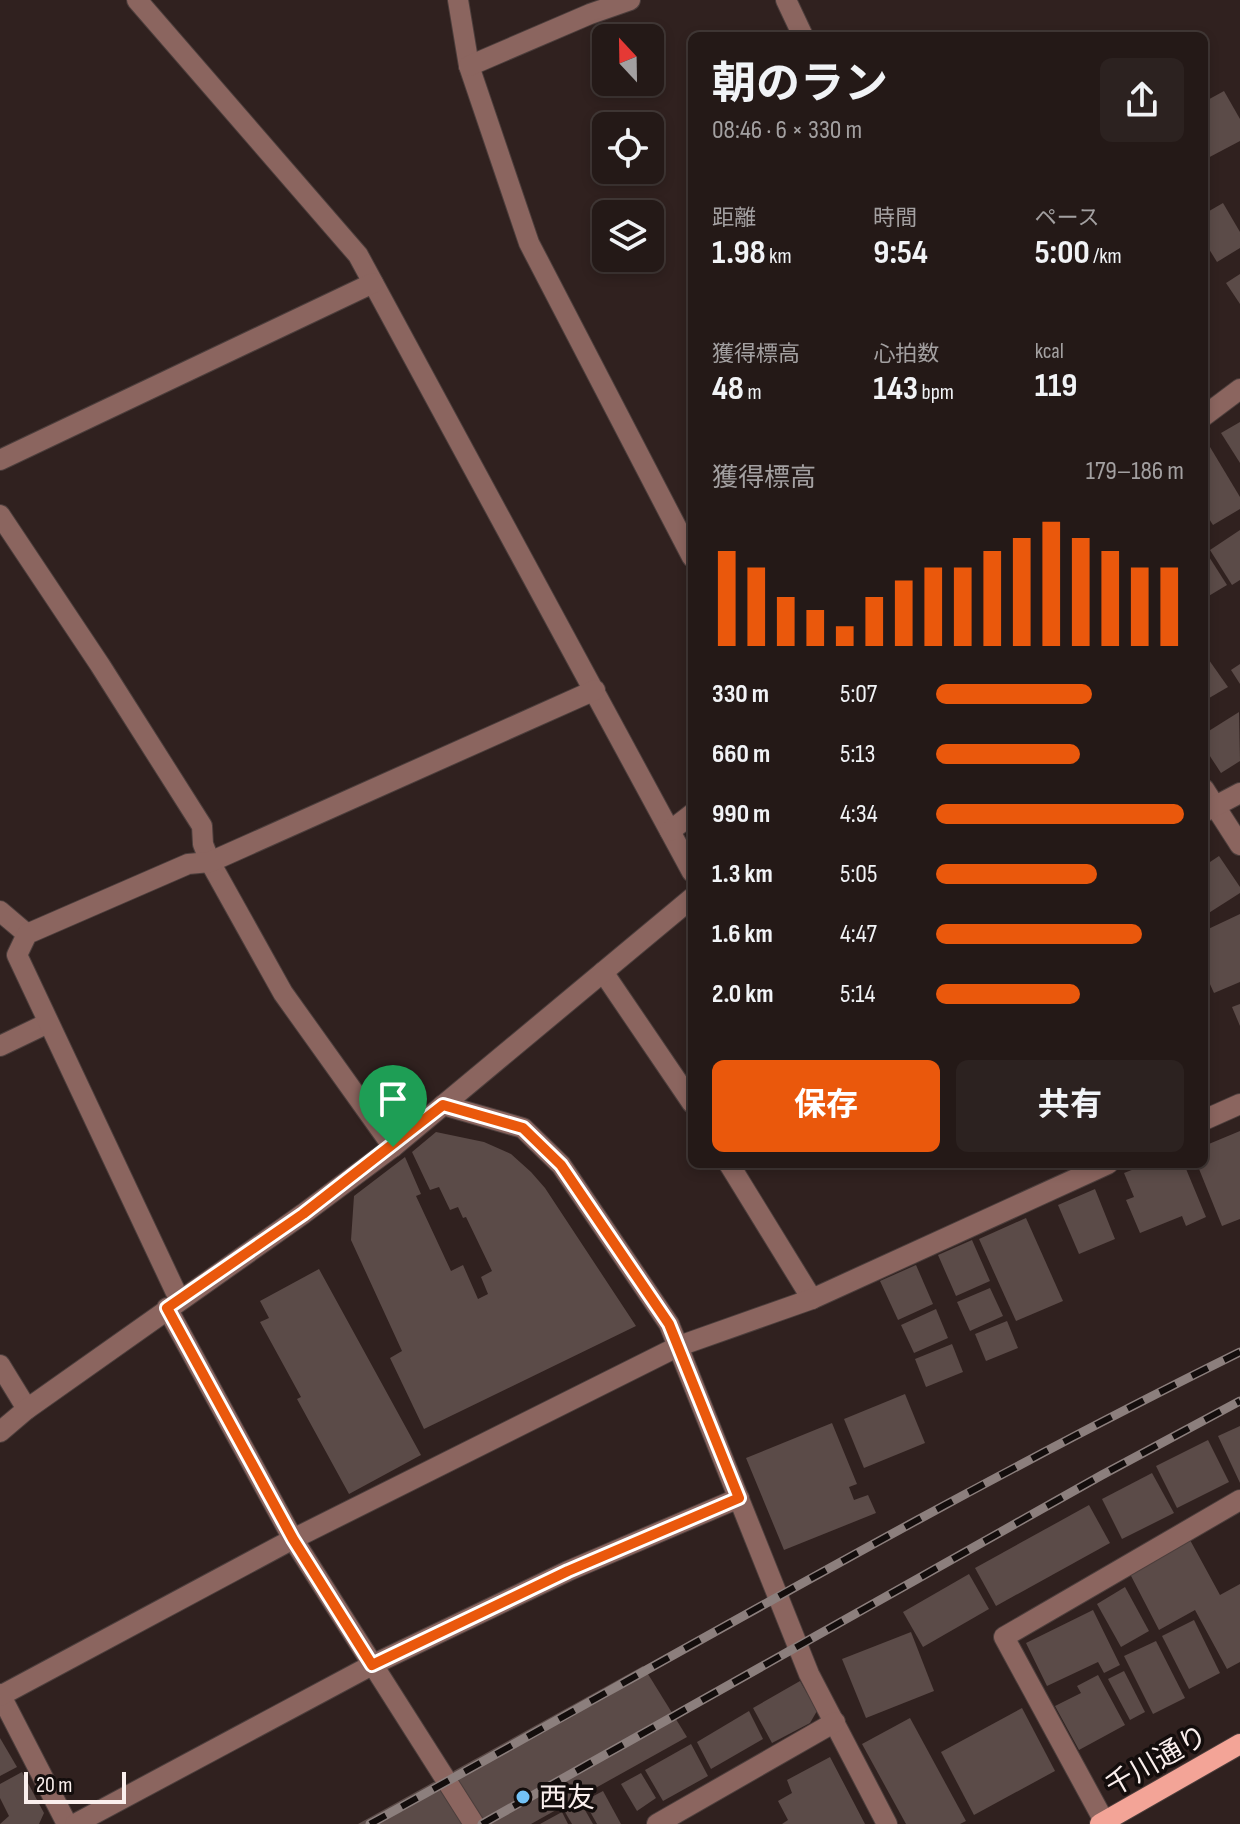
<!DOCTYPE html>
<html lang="ja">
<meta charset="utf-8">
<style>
body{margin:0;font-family:"Sofia Sans Condensed","Noto Sans JP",sans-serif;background:#2c2220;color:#f1f3f6;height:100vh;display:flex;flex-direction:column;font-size:30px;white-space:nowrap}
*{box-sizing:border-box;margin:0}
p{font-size:26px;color:#a3a0a1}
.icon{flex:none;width:44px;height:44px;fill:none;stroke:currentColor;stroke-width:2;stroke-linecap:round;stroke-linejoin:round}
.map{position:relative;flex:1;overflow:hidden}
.panel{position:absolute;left:688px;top:32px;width:520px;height:1136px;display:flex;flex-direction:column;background:#241917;border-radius:12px;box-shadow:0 4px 12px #0003,0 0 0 2px #413836}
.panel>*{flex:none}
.needle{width:52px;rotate:338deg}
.controls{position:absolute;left:592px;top:24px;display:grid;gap:16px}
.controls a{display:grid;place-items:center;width:72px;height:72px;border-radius:12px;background:#241917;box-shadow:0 4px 12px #0003,0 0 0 2px #413836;font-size:40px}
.scale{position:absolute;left:24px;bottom:20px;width:102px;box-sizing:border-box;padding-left:8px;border:4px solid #faefed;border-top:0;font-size:22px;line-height:28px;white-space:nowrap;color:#faefed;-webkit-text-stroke:6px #130d0c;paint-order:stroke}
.pin{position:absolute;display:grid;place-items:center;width:68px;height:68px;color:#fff;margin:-82px -34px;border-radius:50% 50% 50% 0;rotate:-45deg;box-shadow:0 0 8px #0007}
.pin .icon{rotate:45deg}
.round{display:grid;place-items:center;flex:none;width:84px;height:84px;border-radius:12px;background:#2c2220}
.overview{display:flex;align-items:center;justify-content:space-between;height:136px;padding:0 24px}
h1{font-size:44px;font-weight:700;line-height:60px}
.figures{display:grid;grid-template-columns:repeat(3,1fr);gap:12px;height:136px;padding:8px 24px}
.figures div{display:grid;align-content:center}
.figures b{font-size:34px;font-weight:700}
.figures small{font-size:22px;font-weight:400}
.figures p{font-size:22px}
.chart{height:224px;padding:16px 24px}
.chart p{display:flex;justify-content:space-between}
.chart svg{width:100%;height:144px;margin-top:8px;stroke:#ea580c;stroke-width:6}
.primary-button{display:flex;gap:16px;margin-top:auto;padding:16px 24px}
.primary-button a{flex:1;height:92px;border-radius:12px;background:#ea580c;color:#fff;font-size:32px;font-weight:700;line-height:92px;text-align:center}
.primary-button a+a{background:#2c2220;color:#f1f3f6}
ul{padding:0 24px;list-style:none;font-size:26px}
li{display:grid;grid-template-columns:128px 96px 1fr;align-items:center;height:60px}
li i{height:20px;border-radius:10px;background:#ea580c}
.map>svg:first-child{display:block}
.building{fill:#5b4b48}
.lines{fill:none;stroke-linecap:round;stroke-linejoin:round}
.minor-casing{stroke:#4c3e3c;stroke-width:22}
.major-casing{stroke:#4c3e3c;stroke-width:22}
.minor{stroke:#8b655f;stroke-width:20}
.major{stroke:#f3a497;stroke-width:20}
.rail-casing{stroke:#8c7f7d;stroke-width:9}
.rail{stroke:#130d0c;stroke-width:6;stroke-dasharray:18;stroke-linecap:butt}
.route-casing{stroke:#fff;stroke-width:16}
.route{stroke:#ea580c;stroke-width:10}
.poi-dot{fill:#73c1f5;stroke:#130d0c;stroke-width:3}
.labels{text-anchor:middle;stroke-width:7;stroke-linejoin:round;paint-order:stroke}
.street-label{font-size:28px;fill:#faefed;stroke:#130d0c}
.poi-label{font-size:28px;fill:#faefed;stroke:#130d0c;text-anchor:start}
</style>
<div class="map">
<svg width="1240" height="1824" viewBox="0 0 1240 1824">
<rect width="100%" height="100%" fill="#30211f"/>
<g class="building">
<path d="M1224,91L1240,119V141L1204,160V102Z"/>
<path d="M1223,203L1240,232V248L1217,262L1204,241V214Z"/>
<path d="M1240,274V304L1226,283Z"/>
<path d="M1240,422V463L1221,433Z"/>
<path d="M1204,437L1240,497V509L1213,525L1204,511Z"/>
<path d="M1240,530V580L1232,585L1210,550Z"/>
<path d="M1204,549L1227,585L1207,597L1204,592Z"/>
<path d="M1204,653L1228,687L1204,701Z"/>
<path d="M1240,664V684L1231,670Z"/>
<path d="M1239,712L1240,761L1221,773L1204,747V734Z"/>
<path d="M1219,856L1240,887V893L1204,916V866Z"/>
<path d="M1240,914V982L1214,993L1204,971V931Z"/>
<path d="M1240,1004V1026L1232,1007Z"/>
<path d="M1240,1131V1219L1222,1226L1197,1164H1204V1146Z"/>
<path d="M436,1132L484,1142L511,1154L531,1172L545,1188L636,1326L424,1429L390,1358L402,1351L351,1240L354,1196L405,1157L421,1194L416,1196L451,1271L463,1265L478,1299L488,1294L481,1277L492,1271L466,1217L463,1218L458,1207L450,1210L439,1187L430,1190L412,1152Z"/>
<path d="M1147,1164H1184L1206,1217L1186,1226L1182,1216L1140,1233L1126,1200L1134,1197L1124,1173Z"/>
<path d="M1095,1189L1115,1239L1079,1254L1058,1205Z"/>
<path d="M1026,1218L1063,1301L1016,1321L979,1239Z"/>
<path d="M972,1240L990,1281L956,1296L938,1255Z"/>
<path d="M916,1265L933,1304L898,1320L880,1281Z"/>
<path d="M319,1269L421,1455L349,1494L297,1399L301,1397L260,1322L269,1318L260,1301Z"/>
<path d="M990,1288L1003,1316L970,1331L957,1302Z"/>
<path d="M936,1309L948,1338L914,1353L901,1325Z"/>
<path d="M1007,1321L1018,1348L986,1361L975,1334Z"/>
<path d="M952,1344L963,1372L926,1387L915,1359Z"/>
<path d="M905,1394L925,1443L864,1468L844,1419Z"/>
<path d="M832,1423L857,1484L849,1487L854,1500L868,1495L876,1513L784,1550L746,1458Z"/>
<path d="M1240,1426V1483L1218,1436Z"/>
<path d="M1208,1440L1229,1482L1177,1508L1156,1466Z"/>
<path d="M1152,1473L1174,1513L1122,1539L1102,1499Z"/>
<path d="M1089,1505L1110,1543L996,1606L975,1568Z"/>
<path d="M1190,1540L1220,1595L1240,1584V1662L1227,1669L1195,1610L1159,1630L1129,1572Z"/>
<path d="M969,1574L989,1609L923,1647L903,1612Z"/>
<path d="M1125,1587L1149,1631L1121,1647L1097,1604Z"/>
<path d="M1093,1610L1120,1665L1104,1673L1098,1662L1047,1686L1026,1643Z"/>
<path d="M1194,1620L1220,1673L1189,1689L1162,1636Z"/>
<path d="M911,1632L934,1691L866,1718L842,1659Z"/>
<path d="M1156,1641L1185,1698L1153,1714L1124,1656Z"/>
<path d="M643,1666L687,1737L531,1824H358Z"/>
<path d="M1124,1671L1145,1712L1130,1720L1108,1679Z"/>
<path d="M1098,1675L1125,1725L1079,1750L1055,1706L1081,1693L1077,1686Z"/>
<path d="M800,1681L817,1711L810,1723L772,1743L753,1708Z"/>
<path d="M1022,1708L1055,1771L974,1815L941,1752Z"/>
<path d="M749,1711L763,1739L711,1769L697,1742Z"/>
<path d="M910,1718L966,1821L960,1824H906L862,1744Z"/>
<path d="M0,1738L17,1767L0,1776Z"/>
<path d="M691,1744L708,1776L663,1801L645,1770Z"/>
<path d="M830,1757L865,1824H782L788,1820L778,1801L792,1793L787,1780Z"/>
<path d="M22,1772L44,1813L39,1824H0L9,1816L0,1798V1784Z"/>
<path d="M641,1773L656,1798L637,1811L621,1784Z"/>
<path d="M603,1791L621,1824H597L584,1801Z"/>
<path d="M581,1803L593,1824H572L565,1812Z"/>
<path d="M562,1812L568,1824H540Z"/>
</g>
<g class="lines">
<defs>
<g id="minor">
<path d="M137,0L358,255L692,872"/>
<path d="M458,0L469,66L529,243L692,557"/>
<path d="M786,0L803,36"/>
<path d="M469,66L590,14L630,0"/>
<path d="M1204,416L1240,389"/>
<path d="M0,460L373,283"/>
<path d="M0,515L100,665L202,826L203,844L210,862L283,993L393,1147"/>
<path d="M1204,789L1240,845"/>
<path d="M1204,812L1240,793"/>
<path d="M670,831L692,814"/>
<path d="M0,911L27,934"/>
<path d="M603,972L692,1103"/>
<path d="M0,1046L48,1023"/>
<path d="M443,1105L523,1128L561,1165L669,1324L809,1674L887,1824"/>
<path d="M1204,1120L1240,1104"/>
<path d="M729,1164L812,1299"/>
<path d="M179,1299L17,955L27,934L188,864L210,862L595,690"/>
<path d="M167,1308L293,1539L474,1824"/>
<path d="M0,1365L27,1409"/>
<path d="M0,1432L27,1409L303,1214L393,1147L692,898"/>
<path d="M0,1694L67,1824"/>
<path d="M0,1696L293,1539L679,1346L812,1299L1108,1164"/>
<path d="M1104,1821L1004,1637L1240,1500"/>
<path d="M75,1824L372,1665L568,1571L739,1498"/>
<path d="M657,1824L835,1722"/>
</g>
<path id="major" d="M1100,1824L1240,1744"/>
</defs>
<use href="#minor" class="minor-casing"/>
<use href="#major" class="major-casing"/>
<use href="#minor" class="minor"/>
<use href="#major" class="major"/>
<defs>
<g id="rail">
<path d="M370,1824C659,1665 944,1498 1240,1352"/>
<path d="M482,1824L1102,1475L1240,1401"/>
</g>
</defs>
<use href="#rail" class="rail-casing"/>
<use href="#rail" class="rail"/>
</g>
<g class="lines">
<defs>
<path id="route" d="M443,1105L523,1128L561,1165L669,1324L739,1498L568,1571L372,1665L293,1539L167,1308L303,1214Z"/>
</defs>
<use href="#route" class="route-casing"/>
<use href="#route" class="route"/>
</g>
<circle class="poi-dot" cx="523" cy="1797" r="8"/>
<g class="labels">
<g class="street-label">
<text transform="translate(1156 1760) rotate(-30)" y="10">千川通り</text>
</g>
<g class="poi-label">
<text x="539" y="1807">西友</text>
</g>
</g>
</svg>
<div class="controls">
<a><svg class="needle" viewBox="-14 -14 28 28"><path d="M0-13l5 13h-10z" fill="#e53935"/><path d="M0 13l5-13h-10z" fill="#a3a0a1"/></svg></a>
<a><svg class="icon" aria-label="locate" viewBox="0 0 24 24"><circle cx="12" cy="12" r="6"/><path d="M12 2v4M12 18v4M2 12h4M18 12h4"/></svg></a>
<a><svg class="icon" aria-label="layers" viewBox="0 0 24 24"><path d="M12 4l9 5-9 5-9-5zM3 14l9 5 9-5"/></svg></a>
</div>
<div class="scale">20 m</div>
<div class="pin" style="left:393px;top:1147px;background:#1e9e55"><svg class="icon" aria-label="arrive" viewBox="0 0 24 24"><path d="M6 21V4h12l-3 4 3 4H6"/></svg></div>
<section class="panel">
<div class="overview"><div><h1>朝のラン</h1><p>08:46 · 6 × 330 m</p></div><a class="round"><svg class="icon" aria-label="share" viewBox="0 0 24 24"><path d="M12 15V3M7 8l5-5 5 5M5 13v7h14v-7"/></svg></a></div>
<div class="figures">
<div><p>距離</p><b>1.98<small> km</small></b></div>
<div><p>時間</p><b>9:54</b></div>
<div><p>ペース</p><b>5:00<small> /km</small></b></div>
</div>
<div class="figures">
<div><p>獲得標高</p><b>48<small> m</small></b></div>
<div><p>心拍数</p><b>143<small> bpm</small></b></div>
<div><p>kcal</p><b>119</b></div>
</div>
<div class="chart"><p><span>獲得標高</span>179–186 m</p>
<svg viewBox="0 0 160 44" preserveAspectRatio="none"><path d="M5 44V15M15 44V20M25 44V29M35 44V33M45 44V38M55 44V29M65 44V24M75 44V20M85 44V20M95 44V15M105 44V11M115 44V6M125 44V11M135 44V15M145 44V20M155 44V20"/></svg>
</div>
<ul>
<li><b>330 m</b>5:07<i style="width:63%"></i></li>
<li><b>660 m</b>5:13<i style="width:58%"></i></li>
<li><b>990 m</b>4:34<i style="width:100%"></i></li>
<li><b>1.3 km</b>5:05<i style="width:65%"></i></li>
<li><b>1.6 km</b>4:47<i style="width:83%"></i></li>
<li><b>2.0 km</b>5:14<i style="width:58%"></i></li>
</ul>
<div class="primary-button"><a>保存</a><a>共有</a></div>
</section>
</div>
